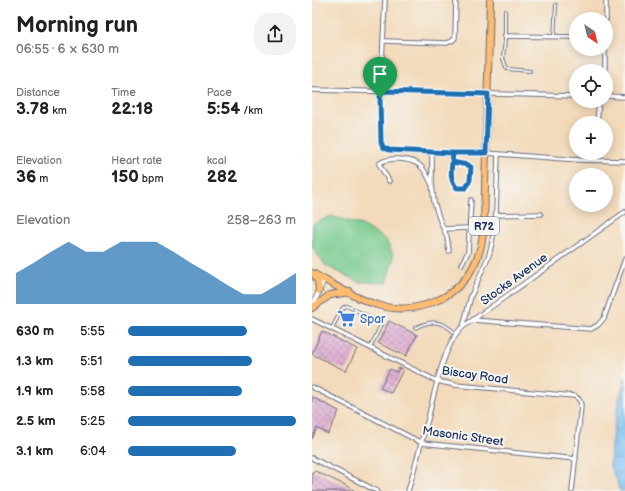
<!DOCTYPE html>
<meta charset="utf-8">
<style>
body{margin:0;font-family:"Balsamiq Sans",sans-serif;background:#f2f2f2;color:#202124;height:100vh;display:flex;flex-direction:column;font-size:15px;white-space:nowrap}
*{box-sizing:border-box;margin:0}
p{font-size:13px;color:#757577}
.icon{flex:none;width:22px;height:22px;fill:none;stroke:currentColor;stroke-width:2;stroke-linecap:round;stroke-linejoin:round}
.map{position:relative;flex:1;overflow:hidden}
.sheet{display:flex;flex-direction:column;background:#fff;width:312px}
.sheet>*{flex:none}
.needle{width:26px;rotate:145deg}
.tools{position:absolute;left:257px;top:12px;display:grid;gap:8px}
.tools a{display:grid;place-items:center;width:44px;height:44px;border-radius:50%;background:#fff;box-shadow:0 2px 10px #0003;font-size:20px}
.pin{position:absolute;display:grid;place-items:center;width:34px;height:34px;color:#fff;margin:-41px -17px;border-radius:50% 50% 50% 0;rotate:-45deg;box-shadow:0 0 4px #0007}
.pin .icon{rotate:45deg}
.round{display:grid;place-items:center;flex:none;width:42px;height:42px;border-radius:16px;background:#f2f2f2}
.headline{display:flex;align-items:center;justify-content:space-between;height:68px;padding:0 16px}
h1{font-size:22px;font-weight:600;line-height:30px}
.figures{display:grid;grid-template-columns:repeat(3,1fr);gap:6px;height:68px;padding:4px 16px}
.figures div{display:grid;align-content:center}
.figures b{font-size:17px;font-weight:600}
.figures small{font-size:11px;font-weight:400}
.figures p{font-size:11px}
.chart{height:112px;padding:8px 16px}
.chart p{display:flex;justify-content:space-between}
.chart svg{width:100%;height:72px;margin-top:4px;fill:#1f6fb2;opacity:.7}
ul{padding:0 16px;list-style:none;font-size:13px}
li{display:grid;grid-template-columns:64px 48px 1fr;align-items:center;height:30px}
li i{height:10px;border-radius:5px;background:#1f6fb2}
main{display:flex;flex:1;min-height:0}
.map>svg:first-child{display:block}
.garden{fill:#75c98c;stroke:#487c75}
.water{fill:url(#water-ripples);stroke:#4b76a8}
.building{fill:url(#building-cross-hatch)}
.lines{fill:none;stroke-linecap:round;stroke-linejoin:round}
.service-casing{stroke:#676b7e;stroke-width:4}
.minor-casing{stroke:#676b7e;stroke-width:5.5}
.tertiary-casing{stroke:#676b7e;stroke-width:6}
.primary-casing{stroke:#676b7e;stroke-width:8}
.service{stroke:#fff;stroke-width:2}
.minor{stroke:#fff;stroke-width:3.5}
.tertiary{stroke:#fff;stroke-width:4.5}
.primary{stroke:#febc70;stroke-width:6}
.route-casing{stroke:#fff;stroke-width:8}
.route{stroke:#1f6fb2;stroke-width:5}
.labels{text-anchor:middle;stroke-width:4;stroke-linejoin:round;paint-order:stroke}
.shield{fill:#f6f6f2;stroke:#5d6b8a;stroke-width:1}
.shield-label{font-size:11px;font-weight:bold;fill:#1b2f5e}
.street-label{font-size:12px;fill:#1b2f5e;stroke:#f6f6f2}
.shop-label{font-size:12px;fill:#366cbe;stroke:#f6f6f2;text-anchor:start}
</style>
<main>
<section class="sheet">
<div class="headline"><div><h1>Morning run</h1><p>06:55 · 6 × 630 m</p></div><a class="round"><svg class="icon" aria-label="share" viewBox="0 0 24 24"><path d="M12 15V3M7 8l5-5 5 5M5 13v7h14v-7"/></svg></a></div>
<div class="figures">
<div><p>Distance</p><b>3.78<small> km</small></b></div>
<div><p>Time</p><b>22:18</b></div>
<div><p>Pace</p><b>5:54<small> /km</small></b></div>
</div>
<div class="figures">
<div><p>Elevation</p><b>36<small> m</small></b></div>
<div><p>Heart rate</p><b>150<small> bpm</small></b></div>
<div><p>kcal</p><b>282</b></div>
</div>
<div class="chart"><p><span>Elevation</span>258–263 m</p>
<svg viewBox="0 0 160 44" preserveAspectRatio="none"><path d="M0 44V25L10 19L20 12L30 6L40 12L50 12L60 6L70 6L80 6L90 12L100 19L110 25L120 32L130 38L140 38L150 32L160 25V44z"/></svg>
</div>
<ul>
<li><b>630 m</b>5:55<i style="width:71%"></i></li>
<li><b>1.3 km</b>5:51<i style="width:74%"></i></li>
<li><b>1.9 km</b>5:58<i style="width:68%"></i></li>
<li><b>2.5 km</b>5:25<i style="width:100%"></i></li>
<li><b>3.1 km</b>6:04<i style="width:64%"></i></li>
</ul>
</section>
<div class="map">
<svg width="313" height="491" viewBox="0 0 313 491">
<defs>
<pattern id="water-ripples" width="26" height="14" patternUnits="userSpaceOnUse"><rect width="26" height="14" fill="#7bbef1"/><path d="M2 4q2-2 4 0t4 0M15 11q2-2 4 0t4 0" fill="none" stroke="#649bc6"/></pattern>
<pattern id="building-cross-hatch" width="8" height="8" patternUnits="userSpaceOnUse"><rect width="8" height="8" fill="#dfafd3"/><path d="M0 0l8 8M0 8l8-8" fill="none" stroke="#b48fae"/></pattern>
</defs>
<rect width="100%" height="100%" fill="#f6f6f2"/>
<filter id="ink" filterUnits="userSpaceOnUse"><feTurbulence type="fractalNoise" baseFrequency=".025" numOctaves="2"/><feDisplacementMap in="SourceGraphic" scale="8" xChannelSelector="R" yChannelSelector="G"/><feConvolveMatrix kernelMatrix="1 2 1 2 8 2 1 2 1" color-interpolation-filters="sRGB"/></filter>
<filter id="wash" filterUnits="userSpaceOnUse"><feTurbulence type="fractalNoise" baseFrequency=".012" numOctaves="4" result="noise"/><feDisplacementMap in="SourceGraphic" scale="16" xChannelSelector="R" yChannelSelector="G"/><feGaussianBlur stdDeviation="0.9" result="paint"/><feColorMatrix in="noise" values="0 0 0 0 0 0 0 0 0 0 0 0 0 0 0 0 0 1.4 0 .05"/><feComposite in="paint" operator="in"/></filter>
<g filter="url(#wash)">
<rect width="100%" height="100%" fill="#f3daba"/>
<path class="garden" d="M19,216L50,225L74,240L82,257L74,283L47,282L14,266L0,247L1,224Z"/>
<path class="water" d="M313,378V491H308L304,479L298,467L299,444L306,404Z"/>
<g id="blocks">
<g class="building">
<path d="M77,321L105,335L94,356L66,343Z"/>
<path d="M10,331L45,349L34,371L0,354Z"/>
<path d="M87,368L91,370L79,393L68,388L78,369L85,372Z"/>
<path d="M0,397L27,411L16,434L5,428L0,439Z"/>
<path d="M3,471L33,485L43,491H0V472Z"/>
</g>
</g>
</g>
<g filter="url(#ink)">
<use href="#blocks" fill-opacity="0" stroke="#676b7e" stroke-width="1"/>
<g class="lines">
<defs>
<g id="service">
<path d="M193,11V40L191,58L194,67L196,69L218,71"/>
<path d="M242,37L244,5"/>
<path d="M140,162L156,165L159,167L158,180L154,188H145C136,180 140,165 141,153"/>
<path d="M20,328L30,309L32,307L35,306L68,322L69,325L58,348"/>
<path d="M103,328C120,319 131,321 144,334"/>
</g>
<g id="minor">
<path d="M73,0L68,105L69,142L71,147L77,150L120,153H174L267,160L313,161"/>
<path d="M294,19V0"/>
<path d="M192,36L264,37"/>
<path d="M72,41L135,43L140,41L143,38L144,0"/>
<path d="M293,71V49"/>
<path d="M0,90L264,96"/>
<path d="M294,96L313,97"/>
<path d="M285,123L287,101"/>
<path d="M120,153V184L122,202L127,218L135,237L137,251"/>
<path d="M284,160V153"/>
<path d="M77,181L67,164L68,163C77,157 96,158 106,164C112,168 116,176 119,183"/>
<path d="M184,215L229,214"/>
<path d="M132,229L157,228"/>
<path d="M149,265L156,252L159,200"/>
<path d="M0,319L125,381L143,385L262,396C267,398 269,401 269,406L260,491"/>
<path d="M161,320L279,329L286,325L292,318L313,259"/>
<path d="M151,327L159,296L177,255L180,243L184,213L186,154"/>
<path d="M0,387L110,443L264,459"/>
<path d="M0,458L65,491"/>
<path d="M96,491C103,467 109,443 116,419C122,394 131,348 148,329L313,212"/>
</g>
<path id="tertiary" d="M0,308L12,279"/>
<g id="primary">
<path d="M0,273C21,284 46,300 69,306C105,315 145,299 162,265C169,252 171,238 172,224L178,0"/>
<path d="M2,274L6,281L7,291"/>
<path d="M0,308L18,295L38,292"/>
</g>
</defs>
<use href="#service" class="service-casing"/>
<use href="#minor" class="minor-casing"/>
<use href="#tertiary" class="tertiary-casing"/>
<use href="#primary" class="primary-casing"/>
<use href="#service" class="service"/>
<use href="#minor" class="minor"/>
<use href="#tertiary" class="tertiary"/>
<use href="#primary" class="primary"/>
</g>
</g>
<g class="lines" filter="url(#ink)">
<defs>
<path id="route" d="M68,98L69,142L71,147L77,150L141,153L140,162L156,165L159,167L158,180L154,188H145C136,180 140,165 141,153H174L176,94L70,91L68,98"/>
</defs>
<use href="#route" class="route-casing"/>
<use href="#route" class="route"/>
</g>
<defs>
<symbol id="supermarket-bare" viewBox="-9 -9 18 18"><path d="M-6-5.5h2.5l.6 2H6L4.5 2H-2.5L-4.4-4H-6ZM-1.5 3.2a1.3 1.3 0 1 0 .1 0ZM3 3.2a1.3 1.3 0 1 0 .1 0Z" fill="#3f7fe0" stroke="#f6f6f2" stroke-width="2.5" paint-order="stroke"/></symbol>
</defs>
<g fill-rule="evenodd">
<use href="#supermarket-bare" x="22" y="306" width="25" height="25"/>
</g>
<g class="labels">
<rect class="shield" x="157" y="217" width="30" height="18" rx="3"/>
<g class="shield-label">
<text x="172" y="230">R72</text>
</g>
<g class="street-label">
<text transform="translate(202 279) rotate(-36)" y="4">Stocks Avenue</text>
<text transform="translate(163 375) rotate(8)" y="4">Biscay Road</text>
<text transform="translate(151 436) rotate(8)" y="4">Masonic Street</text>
</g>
<g class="shop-label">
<text x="48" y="323">Spar</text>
</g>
</g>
</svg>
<div class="tools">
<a><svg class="needle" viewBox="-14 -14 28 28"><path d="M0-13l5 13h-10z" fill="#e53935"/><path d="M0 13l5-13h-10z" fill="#757577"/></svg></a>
<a><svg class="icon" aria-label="locate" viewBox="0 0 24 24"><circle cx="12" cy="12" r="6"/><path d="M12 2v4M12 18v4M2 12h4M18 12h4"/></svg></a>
<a>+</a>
<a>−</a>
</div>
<div class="pin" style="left:68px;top:98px;background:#1e9e55"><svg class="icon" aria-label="arrive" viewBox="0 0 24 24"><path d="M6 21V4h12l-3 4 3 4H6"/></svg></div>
</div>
</main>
